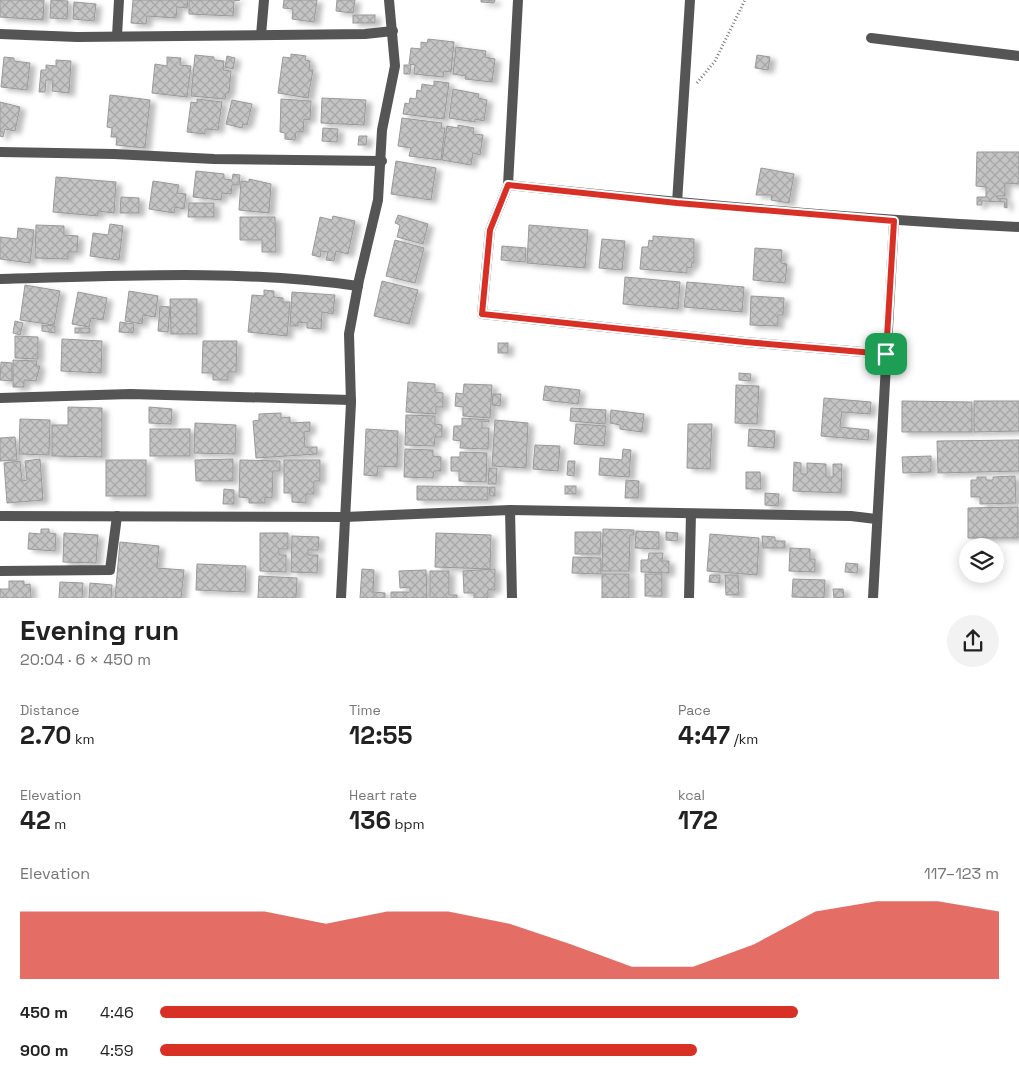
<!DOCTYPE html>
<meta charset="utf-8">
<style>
body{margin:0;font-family:"Space Grotesk",sans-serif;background:#f2f2f2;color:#222;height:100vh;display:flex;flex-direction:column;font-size:19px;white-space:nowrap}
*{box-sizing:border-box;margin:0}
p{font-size:16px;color:#767676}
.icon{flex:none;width:28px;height:28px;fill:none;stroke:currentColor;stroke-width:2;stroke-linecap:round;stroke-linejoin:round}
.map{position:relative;height:598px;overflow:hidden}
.sheet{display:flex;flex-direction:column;background:#fff;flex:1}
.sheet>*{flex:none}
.buttons{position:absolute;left:959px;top:538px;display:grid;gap:10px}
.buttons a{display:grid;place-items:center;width:45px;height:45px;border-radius:50%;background:#fff;box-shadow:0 2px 12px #0003;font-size:25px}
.pin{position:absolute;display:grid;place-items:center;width:42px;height:42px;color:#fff;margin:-21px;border-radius:10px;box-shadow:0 2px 8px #0006}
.round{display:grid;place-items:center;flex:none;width:52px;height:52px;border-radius:26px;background:#f2f2f2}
.head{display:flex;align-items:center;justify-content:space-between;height:85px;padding:0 20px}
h1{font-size:28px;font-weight:800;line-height:38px}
.stats{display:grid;grid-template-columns:repeat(3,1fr);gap:8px;height:85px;padding:5px 20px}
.stats div{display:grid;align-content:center}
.stats b{font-size:25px;font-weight:800}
.stats small{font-size:14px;font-weight:400}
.stats p{font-size:14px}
.chart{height:140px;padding:10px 20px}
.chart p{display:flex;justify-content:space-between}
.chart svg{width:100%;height:90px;margin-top:5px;fill:#d93025;opacity:.7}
ul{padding:0 20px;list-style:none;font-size:16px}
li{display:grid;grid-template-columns:80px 60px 1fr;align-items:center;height:38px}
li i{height:12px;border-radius:6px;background:#d93025}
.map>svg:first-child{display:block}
.building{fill:url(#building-cross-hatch);stroke:#999;filter:url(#shadow)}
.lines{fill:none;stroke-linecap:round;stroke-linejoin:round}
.path{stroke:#777;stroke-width:3;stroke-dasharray:1 2.5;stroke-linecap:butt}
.street{stroke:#555;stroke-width:10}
.route-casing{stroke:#fff;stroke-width:10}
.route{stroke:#d93025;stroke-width:6}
</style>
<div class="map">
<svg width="1019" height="598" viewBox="0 0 1019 598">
<defs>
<pattern id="building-cross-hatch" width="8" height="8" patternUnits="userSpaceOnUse" patternTransform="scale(1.25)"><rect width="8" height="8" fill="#c4c4c4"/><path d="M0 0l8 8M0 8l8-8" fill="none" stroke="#a7a7a7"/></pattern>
<filter id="shadow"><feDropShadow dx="5.5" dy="3" stdDeviation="2.5" flood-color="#0004"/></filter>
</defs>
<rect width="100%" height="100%" fill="#fff"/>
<g class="building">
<path d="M0,0H44L43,20L0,17Z"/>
<path d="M51,0L68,1L67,19L50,18Z"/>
<path d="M133,0H188L187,8L177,7L176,18L147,16L146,24L131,23Z"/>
<path d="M189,0H240L234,1L233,16L189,14Z"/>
<path d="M284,0H317L314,22L292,19L293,9L283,8Z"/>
<path d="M337,0H355L353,13L336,11Z"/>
<path d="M481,0H495L494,3L481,2Z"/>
<path d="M74,2L96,4L94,21L73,19Z"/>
<rect x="353" y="15" width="22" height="8"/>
<path d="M428,39L454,42L451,72L444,71L443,77L414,74L415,65L409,64L411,48L421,49V42L427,43Z"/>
<path d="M456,47L486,51L485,57L495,59L492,82L465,79L466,76L453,74Z"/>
<path d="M291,54L306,56L305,60L310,61L309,70H313L308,98L278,93L283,57L291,58Z"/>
<path d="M195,55L214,57V60L224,61L223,70L231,71L229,93H226L225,99L191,96Z"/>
<path d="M757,55L770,57L768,70L755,68Z"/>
<path d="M227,56L235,58L233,69L225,67Z"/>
<path d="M4,57L14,58V61L30,63L27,90L1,87Z"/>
<path d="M167,57L181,58L180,65L191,66L187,97L152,93L155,64L167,66Z"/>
<path d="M56,60L71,61L69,93L52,91L53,80H46L45,92H39L41,70H46V65L56,66Z"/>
<path d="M404,65H411L410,74H404Z"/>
<path d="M434,81L449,83L444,119L403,114L405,103L409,104L410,98L416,99L417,90L421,91L422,84L434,86Z"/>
<path d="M453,89L479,94L478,98L487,100L484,121L475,119V122L449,118Z"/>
<path d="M110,95L150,100L145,148L116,145L117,137H111L112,128L107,127Z"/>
<path d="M322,98L366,100L364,125L321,123Z"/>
<path d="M197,99L222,102L218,130L205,129V134L187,132L191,102L197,103Z"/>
<path d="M281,99L311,101L310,120L304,119L303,132H296L295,140L285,139V133L280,132Z"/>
<path d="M232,100L252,104L247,125L243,124L242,128L226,124Z"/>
<path d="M0,102L20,107L15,131L5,129L3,137L0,136Z"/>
<path d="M402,118L442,123L441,128H445L441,160L409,156L411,148L398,146Z"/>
<path d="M458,125L474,128L473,134L483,135L480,155L473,153L471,165L442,160L447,126L458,128Z"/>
<path d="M323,128L338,129L337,142L322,141Z"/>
<path d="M359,136H367L366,145H358Z"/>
<path d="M977,152H1019V184L1005,183V196H997V198L1007,199V208L1004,207L1005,202L982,201V205H977V197H986V187L976,186Z"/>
<path d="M396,161L436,168L431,200L391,194Z"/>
<path d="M761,168L794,174L789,203L771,200L772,195H756Z"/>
<path d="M196,171L224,174V179L232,180L233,174L240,175L239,185H232L231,194L222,193L221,200L193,197Z"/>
<path d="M56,177L116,182L114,213L98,211V216L53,212Z"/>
<path d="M249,179L271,184L269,213L239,210L241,181L249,182Z"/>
<path d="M153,181L179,185L177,193L186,194L184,209L175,207L174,213L149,209Z"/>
<path d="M121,197L139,198V213H120Z"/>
<path d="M189,203H214V217H188Z"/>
<path d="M398,215L428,224L423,244L397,237L400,225L395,223Z"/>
<path d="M333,216L355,221L348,254L336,251L334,261L326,260L328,252L321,251L320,257L312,255L320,217L332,220Z"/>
<path d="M240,217H275L276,252H262V240H240Z"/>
<path d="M110,224L123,226L119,260L90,256L93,233L108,235Z"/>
<path d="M36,225L64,226V235L78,236L77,252H68V259L35,258Z"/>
<path d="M529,225L588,230L585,268L527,263Z"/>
<path d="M18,228L34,230L30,263L0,259V237L17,239Z"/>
<path d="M653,236L694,239V263H692L691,268L687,267V273L640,269L642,247H648L649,240L653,241Z"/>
<path d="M602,239L625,241L622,270L599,268Z"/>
<path d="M395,240L424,248L415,283L386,276Z"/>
<path d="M502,246L526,248L525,262L501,260Z"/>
<path d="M755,248L782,250L781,263L787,264L785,283L753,280Z"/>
<path d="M625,277L680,282L678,309L623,304Z"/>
<path d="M382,281L418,290L409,324L374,316Z"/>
<path d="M687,282L744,287L742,312L684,307Z"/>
<path d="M25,285L60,291L54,325L20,320Z"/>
<path d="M264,290L274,291V297L283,298V302H290L287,336L248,332L252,295L264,296Z"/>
<path d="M129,291L158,296L155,317L143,315L142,324L125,321Z"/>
<path d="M78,292L107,298L103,320L91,318L89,327L72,324Z"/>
<path d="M292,292L335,295L333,314L322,312L321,329L307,328V323L298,322V326H290Z"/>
<path d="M751,296L784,298L783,315H778V326L750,325Z"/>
<path d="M170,299H197V334H171Z"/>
<path d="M160,306L170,307L168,332L158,331Z"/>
<path d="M15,321L23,323L20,335L13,333Z"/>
<path d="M120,322L134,324L133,333L119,332Z"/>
<path d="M42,325L55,326V333L42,331Z"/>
<rect x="75" y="328" width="15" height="5"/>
<path d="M15,336L38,337V359L15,358Z"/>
<path d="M62,339L102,341L101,373L61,371Z"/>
<path d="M203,341H237L236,372H228V380H213V373H202Z"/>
<rect x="498" y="343" width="10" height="10"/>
<path d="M13,360L37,361L36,366H40L36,381L24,380V387H13Z"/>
<path d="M1,362L12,363V381L0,380Z"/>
<path d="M739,373L751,374L750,381L739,380Z"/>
<path d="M408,382L435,384V392L443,393V407H436V414L406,412Z"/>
<path d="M464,384L492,385L490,418L463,416V407L455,406L456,393L463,394Z"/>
<path d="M736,385L759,386L757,424L735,423Z"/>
<path d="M545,386L580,390L578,404L543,400Z"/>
<path d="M493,394H501L500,406L492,405Z"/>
<path d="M824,398L871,402L870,414L842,412L841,418L840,427L869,430L868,440L821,436Z"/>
<path d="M902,401L972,402V432H902Z"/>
<path d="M974,401H1019V431L974,432Z"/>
<path d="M68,407L102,408V457L52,456V425H68Z"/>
<path d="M149,407L172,409L171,424L149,423Z"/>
<path d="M571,408L606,410L605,424L570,421Z"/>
<path d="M611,410L644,414L642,432L620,429V425L610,423Z"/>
<path d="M281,413V418L290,417V423L310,422V431L304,432L305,447H317V454L256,458L253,421L259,420V414Z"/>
<path d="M406,415L435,416V424L442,425V437H435L434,446L405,445Z"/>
<path d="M462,418L489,420V422L482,421V428H489L488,449L460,448L461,441L453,440L454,426H462Z"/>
<path d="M20,419L50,420L49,455L19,454Z"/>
<path d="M495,420L528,423L526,468L492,466Z"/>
<path d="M195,423L236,425L235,454L194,453Z"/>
<path d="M576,424L606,426L604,446L574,444Z"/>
<path d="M688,424H712L710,469L687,468Z"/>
<rect x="150" y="429" width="40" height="27"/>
<path d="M366,429L398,431L397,467L378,466L377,476L364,475Z"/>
<path d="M749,429L775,431L774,448L748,446Z"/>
<path d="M15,437L17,460L0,461V438Z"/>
<path d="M1019,440V471L938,473L937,441Z"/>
<path d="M535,445L560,446L558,471L533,469Z"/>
<path d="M405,449L433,450V456L441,457V471H434L433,478L404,477Z"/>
<path d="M623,449L631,450L629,477L599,475L600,458L622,460Z"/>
<path d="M460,452L487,453L486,482L459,481V471H451V457H460Z"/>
<path d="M931,456V472L903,473L902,457Z"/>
<path d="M40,459L43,500L7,503L4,463L20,461L22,481L27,480L25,461Z"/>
<path d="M233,459V481H196L195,460Z"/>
<rect x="106" y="460" width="40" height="36"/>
<path d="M240,460L280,461V471H273L272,498L265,497V503H249V498L239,497Z"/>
<path d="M284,460H320V481H314V494H306V503L292,502V493H284Z"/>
<path d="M568,461H575L574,476L567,475Z"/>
<path d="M794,462L801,463V474H807V463L826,464V477H833V464H842L841,493L793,491Z"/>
<path d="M489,468H497L496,484H488Z"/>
<path d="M746,472H760L761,489H746Z"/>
<path d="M1015,476L1016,503L980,504V497H971V480H977V477H986V480H993V477Z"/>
<path d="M626,480L639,481L638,498H625Z"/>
<path d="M417,486L488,487V500H417Z"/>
<rect x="565" y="486" width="11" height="8"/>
<path d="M489,487H495V496H490Z"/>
<path d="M224,489L234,490V504H223Z"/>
<path d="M765,493L779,494L778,506L765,505Z"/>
<path d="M1018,507V538H968V508Z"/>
<path d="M41,529H49V533L56,534L55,551L28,549L29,533L41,534Z"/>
<path d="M603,529L634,530V535H630L629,571H602Z"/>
<path d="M636,531L659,532V549L635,548Z"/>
<path d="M575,532H601L600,554H575Z"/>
<path d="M666,532L678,533L677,541L666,540Z"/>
<path d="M64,533L98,535L96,563L63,562Z"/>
<path d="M260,533H288V549H279V555H286V572L260,571Z"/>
<path d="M436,533L491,535L490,569L435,567Z"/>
<path d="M710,534L759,538L757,575L707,571Z"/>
<path d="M292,536L319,537L318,550H308V555H318L317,573L291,572Z"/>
<path d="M762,536L775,537V541H785V548H763Z"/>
<path d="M120,542L159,546L157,568L184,570L181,598H115Z"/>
<path d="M790,548L810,549V559H815V572L789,571Z"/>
<path d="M649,553H663L662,561H669V573L641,572V560H648Z"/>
<path d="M573,557L601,558V574L572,573Z"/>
<path d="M846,563L858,564L857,573L845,572Z"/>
<path d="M197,564L246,566L245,592L196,590Z"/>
<path d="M362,569L374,570L373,592L385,593V598H360Z"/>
<path d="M495,569V590H488V598H474V593H464L463,571Z"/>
<path d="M426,570L427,598H391V592H410V587L400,588L399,571Z"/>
<path d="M430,571H449V595H457V598H430Z"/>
<rect x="602" y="574" width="27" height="24"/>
<rect x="645" y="574" width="17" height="22"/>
<path d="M710,575H720V583L709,582Z"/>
<path d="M725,575H738L739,595H726Z"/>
<path d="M259,576L297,578L296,598H258Z"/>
<path d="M793,579L825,580L824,598L792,597Z"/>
<path d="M9,581H24V585L30,584L31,598H0V589H9Z"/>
<path d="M60,582L83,583L82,598H59Z"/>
<path d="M90,583L112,585L111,598H89Z"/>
<path d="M833,589H843L844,597L834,598Z"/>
</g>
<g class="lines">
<path class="path" d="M697,83L715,61L745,0"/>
<g class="street">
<path d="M518,0L508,185L490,230L482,314L745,342L886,354"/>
<path d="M0,34L77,37L365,34L393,31"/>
<path d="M261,35L264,0"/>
<path d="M117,36L119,0"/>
<path d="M871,38L1019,56"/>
<path d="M0,152L114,154L214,159L382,161"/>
<path d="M508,185C678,203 848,219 1019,227"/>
<path d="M677,203L690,0"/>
<path d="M0,279C119,276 239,269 358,286"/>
<path d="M0,398L130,394L351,400"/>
<path d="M510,510L512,598"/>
<path d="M0,516L345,517L510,510L851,516L876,519"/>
<path d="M0,571L110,570L117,516"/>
<path d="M341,598L351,403L349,334L359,280L378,200L382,130L395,66L389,0"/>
<path d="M689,598L691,514"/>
<path d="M873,598L894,221"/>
</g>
</g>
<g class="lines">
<defs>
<path id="route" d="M508,185L677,203L894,221L886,354L745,342L482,314L490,230Z"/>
</defs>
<use href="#route" class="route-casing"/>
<use href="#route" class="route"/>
</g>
</svg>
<div class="buttons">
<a><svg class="icon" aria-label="layers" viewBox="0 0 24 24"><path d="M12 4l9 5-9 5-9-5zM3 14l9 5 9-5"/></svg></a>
</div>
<div class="pin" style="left:886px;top:354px;background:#1e9e55"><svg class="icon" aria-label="arrive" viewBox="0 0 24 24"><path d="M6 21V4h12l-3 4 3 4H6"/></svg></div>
</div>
<section class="sheet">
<div class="head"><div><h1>Evening run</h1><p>20:04 · 6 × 450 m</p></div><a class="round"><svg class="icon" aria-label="share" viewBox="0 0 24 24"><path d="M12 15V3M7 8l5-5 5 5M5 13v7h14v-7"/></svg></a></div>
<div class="stats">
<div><p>Distance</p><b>2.70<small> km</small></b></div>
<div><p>Time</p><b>12:55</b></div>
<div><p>Pace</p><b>4:47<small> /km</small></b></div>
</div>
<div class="stats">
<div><p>Elevation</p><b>42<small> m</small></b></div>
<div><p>Heart rate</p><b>136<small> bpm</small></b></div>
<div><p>kcal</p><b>172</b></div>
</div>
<div class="chart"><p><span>Elevation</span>117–123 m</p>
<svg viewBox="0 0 160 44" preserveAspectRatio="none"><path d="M0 44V11L10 11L20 11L30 11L40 11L50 17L60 11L70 11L80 17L90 27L100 38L110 38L120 27L130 11L140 6L150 6L160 11V44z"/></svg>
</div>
<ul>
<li><b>450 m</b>4:46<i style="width:76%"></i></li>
<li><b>900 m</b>4:59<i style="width:64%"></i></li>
</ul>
</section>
